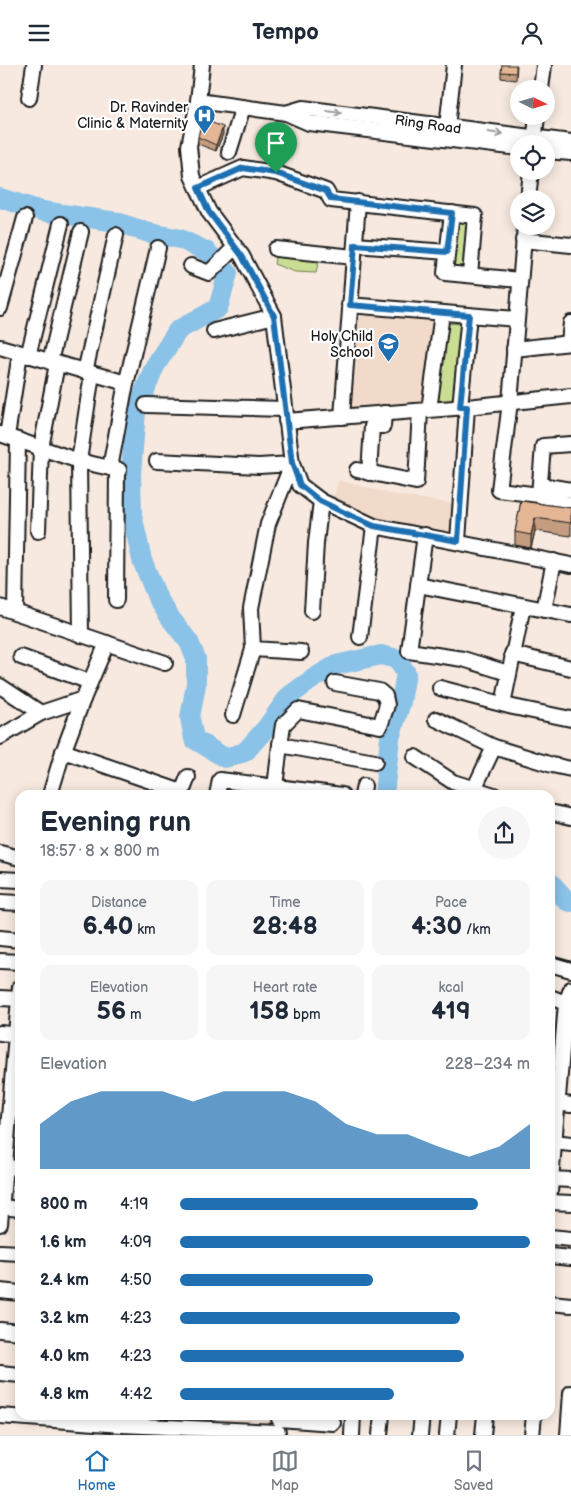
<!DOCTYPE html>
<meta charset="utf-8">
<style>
body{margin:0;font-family:"Balsamiq Sans",sans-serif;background:#f6f6f7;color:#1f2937;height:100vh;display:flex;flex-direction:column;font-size:19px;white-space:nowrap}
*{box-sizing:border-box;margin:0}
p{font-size:16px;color:#747a83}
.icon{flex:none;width:28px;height:28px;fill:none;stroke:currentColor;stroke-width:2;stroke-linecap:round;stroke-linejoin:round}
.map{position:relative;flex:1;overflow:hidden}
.panel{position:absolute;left:15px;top:725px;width:540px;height:630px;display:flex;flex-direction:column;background:#fff;border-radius:15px;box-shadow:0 2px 12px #0003}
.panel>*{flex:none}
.needle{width:32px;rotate:95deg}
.buttons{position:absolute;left:510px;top:15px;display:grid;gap:10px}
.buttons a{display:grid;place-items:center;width:45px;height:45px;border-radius:50%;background:#fff;box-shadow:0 2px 12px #0003;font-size:25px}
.pin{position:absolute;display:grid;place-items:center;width:42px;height:42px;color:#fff;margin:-51px -21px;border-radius:50% 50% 50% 0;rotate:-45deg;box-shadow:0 0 5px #0007}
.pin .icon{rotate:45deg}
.round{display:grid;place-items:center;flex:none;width:52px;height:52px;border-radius:26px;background:#f6f6f7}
.summary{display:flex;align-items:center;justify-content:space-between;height:85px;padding:0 25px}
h1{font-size:28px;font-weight:700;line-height:38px}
.figures{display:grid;grid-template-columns:repeat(3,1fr);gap:8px;height:85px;padding:5px 25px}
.figures div{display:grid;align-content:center;border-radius:12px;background:#f6f6f7;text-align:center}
.figures b{font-size:25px;font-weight:700}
.figures small{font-size:14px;font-weight:400}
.figures p{font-size:14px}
.chart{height:140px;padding:10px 25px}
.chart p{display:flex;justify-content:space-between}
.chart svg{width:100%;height:90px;margin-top:5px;fill:#1f6fb2;opacity:.7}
ul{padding:0 25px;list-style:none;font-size:16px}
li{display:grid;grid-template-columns:80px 60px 1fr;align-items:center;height:38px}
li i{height:12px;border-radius:6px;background:#1f6fb2}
header{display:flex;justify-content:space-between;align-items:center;height:65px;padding:0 25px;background:#fff;font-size:22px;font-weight:700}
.dock{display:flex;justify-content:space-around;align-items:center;height:70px;border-top:1px solid #e0e1e3;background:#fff;font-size:14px;color:#747a83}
.dock a{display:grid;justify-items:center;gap:2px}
.dock .active{color:#1f6fb2}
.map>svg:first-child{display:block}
.built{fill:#f1dac9}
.green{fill:#c9de93;stroke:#727d58}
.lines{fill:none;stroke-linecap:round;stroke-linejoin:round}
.river{stroke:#8ac2e8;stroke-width:20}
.minor-casing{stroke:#1c1c1c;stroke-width:18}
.minor{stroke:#fff;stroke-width:14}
.wall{fill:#c49d80;stroke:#1c1c1c}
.shaded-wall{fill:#a07f68;stroke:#1c1c1c}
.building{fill:#e4b695;stroke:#1c1c1c}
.oneway{stroke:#999}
.route-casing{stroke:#fff;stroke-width:10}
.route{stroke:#1f6fb2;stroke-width:6}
.labels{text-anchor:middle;stroke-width:4.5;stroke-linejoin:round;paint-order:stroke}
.poi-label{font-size:14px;fill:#1c1c1c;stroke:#fff;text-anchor:end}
.street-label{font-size:14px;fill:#1c1c1c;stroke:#fff}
</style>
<header><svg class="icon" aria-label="menu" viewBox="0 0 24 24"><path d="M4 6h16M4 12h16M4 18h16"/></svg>Tempo<svg class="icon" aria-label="person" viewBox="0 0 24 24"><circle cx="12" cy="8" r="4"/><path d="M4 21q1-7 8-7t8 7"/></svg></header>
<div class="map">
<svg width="571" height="1370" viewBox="0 0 571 1370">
<rect width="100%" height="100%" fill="#f7e9df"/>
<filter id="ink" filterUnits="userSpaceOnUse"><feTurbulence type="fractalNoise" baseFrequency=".02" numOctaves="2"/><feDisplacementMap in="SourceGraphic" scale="10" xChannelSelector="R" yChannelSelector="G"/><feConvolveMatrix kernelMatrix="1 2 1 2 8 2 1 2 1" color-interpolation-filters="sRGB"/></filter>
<g filter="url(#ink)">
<g class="built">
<path d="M355,250L434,256L423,340L346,346Z"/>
<path d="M339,415L395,430L456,439L454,469L386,457L355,446L332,435Z"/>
</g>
<g class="green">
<path d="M454,151L472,153L467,205L449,203Z"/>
<path d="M276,187L319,193L316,208L295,207L274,199Z"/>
<path d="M445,258L462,259L455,335L434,338Z"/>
</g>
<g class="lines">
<g class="river">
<path d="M0,133L42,146L117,157L146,167L180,174L206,186L228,208L218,243L178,265L155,301L136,346L131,409L132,450L142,495L157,532L171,554L189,577L196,594V619L190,653L194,674L225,693L245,687L267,662L289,631L314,613L336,600L381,590L397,594L406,608L401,637L390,673L384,730"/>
<path d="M550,817L567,836L571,837"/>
</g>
<defs>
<g id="minor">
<path d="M202,0L198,36L189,81L192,111L209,147L242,191L274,251L292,399L300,420L321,436L374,461L571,500"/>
<path d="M541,24L544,0"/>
<path d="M29,33L34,0"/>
<path d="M198,36L286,48L309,58L519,83"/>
<path d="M286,48L303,43L571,77"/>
<path d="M446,71L454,0"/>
<path d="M534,79L537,51"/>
<path d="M546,86L571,88"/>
<path d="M229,87L243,42"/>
<path d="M198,123L243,103L276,108L326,126L331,135L475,151L470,210"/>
<path d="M528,134L531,106"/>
<path d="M452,148L445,208L520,215"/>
<path d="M525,161L510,337L499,425L539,430L571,440"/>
<path d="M523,175L571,180"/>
<path d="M355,180L447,187"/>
<path d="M276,184L354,192"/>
<path d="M191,201L209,208L235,182"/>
<path d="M349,240L517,254"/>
<path d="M0,243L25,153"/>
<path d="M214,266L274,251"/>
<path d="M569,278L571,258"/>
<path d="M0,282L126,318"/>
<path d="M514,284L571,278"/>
<path d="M28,291L61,159"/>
<path d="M50,297L81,167"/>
<path d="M85,307L116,170"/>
<path d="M146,340L285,344"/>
<path d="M460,342L469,250"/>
<path d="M429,345L442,248"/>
<path d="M342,352L358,137"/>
<path d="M286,356L467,342L571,331"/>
<path d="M0,369L79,396L119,405"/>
<path d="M7,371L20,288"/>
<path d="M157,396L259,401L292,399L268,459L251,543L253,584L301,587"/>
<path d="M110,403L124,328L158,183"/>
<path d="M357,405L416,417L420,346"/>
<path d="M369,408L372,361H383L384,348"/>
<path d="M540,420L571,425"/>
<path d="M539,430L543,381L571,379"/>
<path d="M38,466L41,383L57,299"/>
<path d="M425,470L409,586L463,594L508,608"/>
<path d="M458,476L467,342"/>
<path d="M418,520L571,550"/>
<path d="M116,535L117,404"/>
<path d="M0,542L165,598"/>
<path d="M544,545L554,496"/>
<path d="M312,546L316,478L321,436"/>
<path d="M15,547L18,375"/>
<path d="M81,570L79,396L92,309"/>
<path d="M360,572L374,461"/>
<path d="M512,589L571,603"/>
<path d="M21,592L90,617"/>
<path d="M0,621L41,648"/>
<path d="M440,623L513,642L571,654"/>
<path d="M503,639L523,541"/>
<path d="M233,650L253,584"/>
<path d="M436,654L494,682L552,700L571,704"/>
<path d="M0,672L41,648L83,634L107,578"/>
<path d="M280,680L283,660L298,645L380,661L387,640L385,631L379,626L335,618"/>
<path d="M63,686L182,727"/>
<path d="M415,692L453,717L494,730"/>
<path d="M275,722L280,680L375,697"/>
<path d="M474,724L494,682"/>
<path d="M50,730L62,690L83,634"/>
<path d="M181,730L188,712"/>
<path d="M217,730L220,715L342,730"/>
<path d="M362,730L364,721"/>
<path d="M550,747L571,752"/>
<path d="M0,788L20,793"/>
<path d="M0,814L20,815"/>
<path d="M0,837L20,838"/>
<path d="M0,873L20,875"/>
<path d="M0,896L20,897"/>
<path d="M550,899L571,905"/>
<path d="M550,932L571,940"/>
<path d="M0,933L20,934"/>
<path d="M0,968L20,970"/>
<path d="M558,1038L571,1040"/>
<path d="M554,1077L571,1079"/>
<path d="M4,1102L20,1103"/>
<path d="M551,1114L571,1115"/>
<path d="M550,1127L566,938L571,924"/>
<path d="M550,1137L571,1138"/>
<path d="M1,1142L20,1144"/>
<path d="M0,1159L20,922"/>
<path d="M550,1172L571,1174"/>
<path d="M0,1187L20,1188"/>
<path d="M550,1191L571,1193"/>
<path d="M0,1226L20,1228"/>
<path d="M550,1238L571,1240"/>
<path d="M0,1265L20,1267"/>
<path d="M0,1308L20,1310"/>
<path d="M0,1351L122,1360L278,1367"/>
<path d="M279,1354L333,1358"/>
<path d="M352,1370L353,1350"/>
<path d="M380,1370L382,1350"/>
<path d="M420,1370L422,1350"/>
<path d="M447,1370L449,1350"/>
<path d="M483,1370L485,1350"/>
<path d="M532,1370L534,1350"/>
<path d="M568,1370L571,1328"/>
</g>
</defs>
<use href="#minor" class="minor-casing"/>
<use href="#minor" class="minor"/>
</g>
<g class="wall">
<path d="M517,0L516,15L501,13V7Z"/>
<path d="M223,69L216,86L198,79V72Z"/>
<path d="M521,436L571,443V471L535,466L531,483L515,480V467Z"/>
</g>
<g class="shaded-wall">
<path d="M223,62V69L216,86V80Z"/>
<path d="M535,453V466L531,483V470Z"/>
</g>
<g class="building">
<path d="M502,0H516V8L501,7Z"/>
<path d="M202,54L223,62L216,80L198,72Z"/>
<path d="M521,436L571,443V458L535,453L531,470L515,467Z"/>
</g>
<defs><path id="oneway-shaft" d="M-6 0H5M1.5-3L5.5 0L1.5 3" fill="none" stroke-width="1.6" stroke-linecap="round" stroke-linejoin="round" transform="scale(1.25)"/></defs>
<g class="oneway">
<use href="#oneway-shaft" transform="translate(334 47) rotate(8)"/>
<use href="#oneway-shaft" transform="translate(495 68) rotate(8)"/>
</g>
</g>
<g class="lines" filter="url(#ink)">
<defs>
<path id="route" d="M243,103L276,108L326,126L331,134L452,148L447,187L355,180L350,240L469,250L460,342H467L458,476L374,461L351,451L320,436L300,420L292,398L274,251L242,191L209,147L198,123Z"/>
</defs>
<use href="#route" class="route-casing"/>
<use href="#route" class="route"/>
</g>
<defs>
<symbol id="hospital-pin" viewBox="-11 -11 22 30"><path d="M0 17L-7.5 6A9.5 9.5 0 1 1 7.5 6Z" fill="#1f6fb2" stroke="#fff"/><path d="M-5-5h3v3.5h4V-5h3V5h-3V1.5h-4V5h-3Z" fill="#fff"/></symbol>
<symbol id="school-pin" viewBox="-11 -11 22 30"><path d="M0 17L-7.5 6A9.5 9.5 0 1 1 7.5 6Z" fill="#1f6fb2" stroke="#fff"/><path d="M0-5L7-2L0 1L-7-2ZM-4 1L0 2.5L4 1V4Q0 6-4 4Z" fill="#fff"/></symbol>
</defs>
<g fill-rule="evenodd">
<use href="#hospital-pin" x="192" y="38" width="25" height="34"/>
<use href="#school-pin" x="376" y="266" width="25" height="34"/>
</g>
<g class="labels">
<g class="poi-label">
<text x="188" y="47">Dr. Ravinder<tspan x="188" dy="16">Clinic &amp; Maternity</tspan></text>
<text x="373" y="276">Holy Child<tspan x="373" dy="16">School</tspan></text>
</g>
<g class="street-label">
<text transform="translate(428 59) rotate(8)" y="5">Ring Road</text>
</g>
</g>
</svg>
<div class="buttons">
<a><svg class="needle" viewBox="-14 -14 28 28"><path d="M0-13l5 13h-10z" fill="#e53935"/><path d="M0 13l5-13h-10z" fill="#747a83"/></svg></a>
<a><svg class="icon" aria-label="locate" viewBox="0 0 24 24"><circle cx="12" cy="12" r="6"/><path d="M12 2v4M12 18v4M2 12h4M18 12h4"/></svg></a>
<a><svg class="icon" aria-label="layers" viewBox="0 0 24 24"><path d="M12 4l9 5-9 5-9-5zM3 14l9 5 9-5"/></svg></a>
</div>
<div class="pin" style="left:276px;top:108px;background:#1e9e55"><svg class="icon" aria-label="arrive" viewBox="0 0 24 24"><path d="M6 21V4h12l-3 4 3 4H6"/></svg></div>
<section class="panel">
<div class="summary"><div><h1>Evening run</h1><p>18:57 · 8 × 800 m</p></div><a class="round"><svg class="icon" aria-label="share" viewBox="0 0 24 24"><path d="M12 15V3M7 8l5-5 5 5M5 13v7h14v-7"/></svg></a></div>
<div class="figures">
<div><p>Distance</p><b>6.40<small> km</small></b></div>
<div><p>Time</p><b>28:48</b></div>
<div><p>Pace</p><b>4:30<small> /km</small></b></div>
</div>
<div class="figures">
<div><p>Elevation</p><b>56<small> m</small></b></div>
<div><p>Heart rate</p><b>158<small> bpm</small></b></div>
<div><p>kcal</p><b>419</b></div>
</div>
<div class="chart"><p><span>Elevation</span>228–234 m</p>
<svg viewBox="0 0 160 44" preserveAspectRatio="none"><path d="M0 44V22L10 11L20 6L30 6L40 6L50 11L60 6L70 6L80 6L90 11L100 22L110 27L120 27L130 33L140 38L150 33L160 22V44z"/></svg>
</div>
<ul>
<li><b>800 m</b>4:19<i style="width:85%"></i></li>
<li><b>1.6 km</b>4:09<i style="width:100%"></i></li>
<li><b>2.4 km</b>4:50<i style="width:55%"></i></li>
<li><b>3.2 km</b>4:23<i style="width:80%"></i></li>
<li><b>4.0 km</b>4:23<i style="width:81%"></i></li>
<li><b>4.8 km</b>4:42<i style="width:61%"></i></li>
</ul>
</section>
</div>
<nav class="dock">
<a class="active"><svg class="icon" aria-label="home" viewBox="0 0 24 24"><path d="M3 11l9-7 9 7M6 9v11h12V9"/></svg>Home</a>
<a><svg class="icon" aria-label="map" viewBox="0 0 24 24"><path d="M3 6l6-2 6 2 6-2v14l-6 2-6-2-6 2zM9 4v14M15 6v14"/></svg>Map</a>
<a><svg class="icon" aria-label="saved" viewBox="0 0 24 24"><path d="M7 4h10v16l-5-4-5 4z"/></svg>Saved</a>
</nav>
